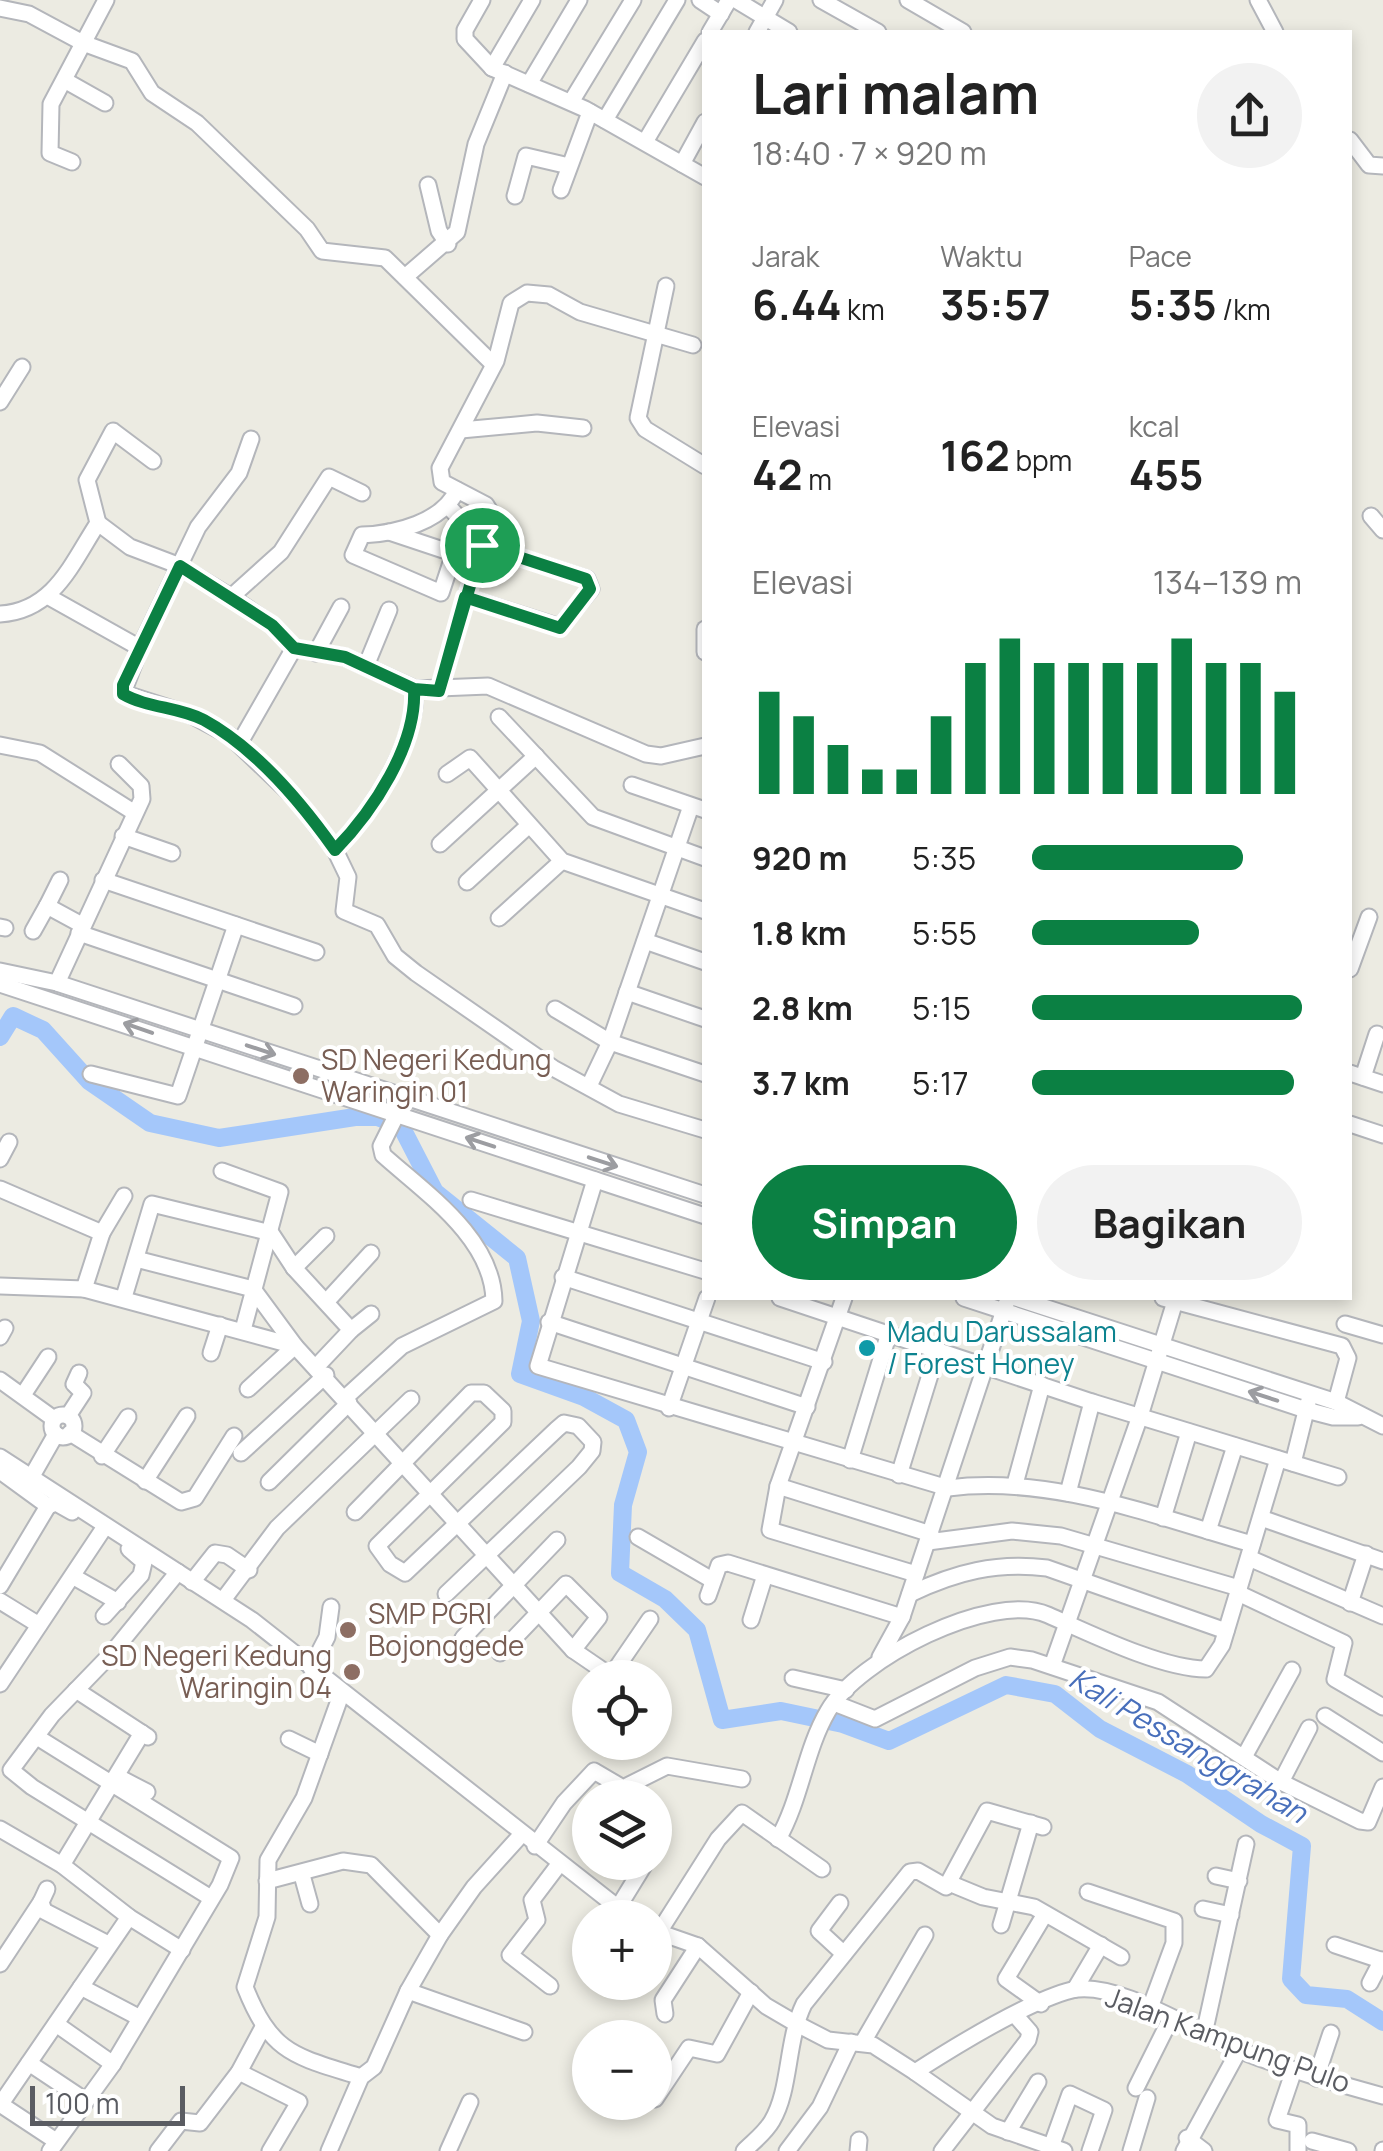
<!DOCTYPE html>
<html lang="id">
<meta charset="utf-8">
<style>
body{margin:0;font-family:Manrope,sans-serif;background:#f2f2f2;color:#222;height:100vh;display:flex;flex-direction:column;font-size:38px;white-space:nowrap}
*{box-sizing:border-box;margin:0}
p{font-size:32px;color:#767676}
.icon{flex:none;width:55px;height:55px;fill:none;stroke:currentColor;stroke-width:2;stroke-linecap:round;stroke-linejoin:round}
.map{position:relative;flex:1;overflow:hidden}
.details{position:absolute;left:702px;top:30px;width:650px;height:1270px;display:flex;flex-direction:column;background:#fff;border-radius:0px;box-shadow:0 5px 15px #0003}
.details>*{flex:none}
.tools{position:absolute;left:572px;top:1660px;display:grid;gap:20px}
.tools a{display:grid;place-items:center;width:100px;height:100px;border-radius:50%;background:#fff;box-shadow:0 5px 15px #0003;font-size:50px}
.scale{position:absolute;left:30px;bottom:25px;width:155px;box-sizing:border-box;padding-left:10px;border:5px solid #5a5c62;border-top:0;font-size:28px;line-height:35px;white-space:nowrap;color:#5a5c62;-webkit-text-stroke:8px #fff;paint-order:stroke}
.pin{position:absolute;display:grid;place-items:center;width:85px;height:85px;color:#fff;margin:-42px;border:5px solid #fff;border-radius:50%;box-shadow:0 2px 10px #0007}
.round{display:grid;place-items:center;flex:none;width:105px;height:105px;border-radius:52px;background:#f2f2f2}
.overview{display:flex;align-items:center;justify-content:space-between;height:170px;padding:0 50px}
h1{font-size:55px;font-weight:700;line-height:75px}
.metrics{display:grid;grid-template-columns:repeat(3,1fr);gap:15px;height:170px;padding:10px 50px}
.metrics div{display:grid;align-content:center}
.metrics b{font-size:42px;font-weight:700}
.metrics small{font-size:28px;font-weight:400}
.metrics p{font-size:28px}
.chart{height:280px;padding:20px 50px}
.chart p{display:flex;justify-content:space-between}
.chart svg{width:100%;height:180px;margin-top:10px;stroke:#0b8043;stroke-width:6}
.button{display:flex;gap:20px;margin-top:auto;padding:20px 50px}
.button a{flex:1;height:115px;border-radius:60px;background:#0b8043;color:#fff;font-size:40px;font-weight:700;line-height:115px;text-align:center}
.button a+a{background:#f2f2f2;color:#222}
ul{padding:0 50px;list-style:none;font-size:32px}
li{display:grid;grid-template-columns:160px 120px 1fr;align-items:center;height:75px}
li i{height:25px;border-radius:12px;background:#0b8043}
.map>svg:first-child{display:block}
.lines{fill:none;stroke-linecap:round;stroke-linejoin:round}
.river{stroke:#a4c7fa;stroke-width:18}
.minor-casing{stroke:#b4b6bb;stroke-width:19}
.minor{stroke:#fff;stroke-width:15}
.oneway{stroke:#9c9da1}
.route-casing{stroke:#fff;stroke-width:20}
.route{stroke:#0b8043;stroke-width:12}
.education-dot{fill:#8d6e63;stroke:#fff;stroke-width:4}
.culture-dot{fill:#0f9aa8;stroke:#fff;stroke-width:4}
.labels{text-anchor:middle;stroke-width:8;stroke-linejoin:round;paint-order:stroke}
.education-label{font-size:28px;fill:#785e54;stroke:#fff;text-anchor:start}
.culture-label{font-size:28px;fill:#0d838f;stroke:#fff;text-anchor:start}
.street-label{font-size:28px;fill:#5a5c62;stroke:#fff}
.water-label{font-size:30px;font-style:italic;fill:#486fbb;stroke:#fff}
</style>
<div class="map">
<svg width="1383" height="2151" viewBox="0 0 1383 2151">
<rect width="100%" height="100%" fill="#ecebe2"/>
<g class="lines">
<path class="river" d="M0,1037L13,1016L43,1030L89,1081L150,1123L219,1138L355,1117H378L401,1126L435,1192L517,1258L531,1321L520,1374L584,1397L626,1420L638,1452L623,1505L620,1573L665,1599L697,1630L722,1720L781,1711L843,1724L889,1741L1006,1685L1055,1694L1100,1729L1187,1774L1261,1824L1302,1846L1291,1979L1306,1995L1347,1999L1383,2022"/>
<defs>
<g id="minor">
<path d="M482,0L465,30V39L492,68L585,109L705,177"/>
<path d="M700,0L721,14"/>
<path d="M736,0L789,32"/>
<path d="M821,0L878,32"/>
<path d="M908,0L963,32"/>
<path d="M1258,0L1275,32"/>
<path d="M0,8L29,14L83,43L132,61L152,93L197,123L307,229L322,251L385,258L493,364"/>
<path d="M710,32L729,0"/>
<path d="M757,32L775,0"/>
<path d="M492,68L532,0"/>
<path d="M66,81L105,103"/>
<path d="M529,84L579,0"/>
<path d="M571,102L633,0"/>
<path d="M605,120L677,0"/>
<path d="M1350,140L1369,165L1383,166"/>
<path d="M645,142L705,41"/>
<path d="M72,162L50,153L51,104L106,0"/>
<path d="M682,164L705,122"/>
<path d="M428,185L439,231L448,244"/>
<path d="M561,190L590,112"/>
<path d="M515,196L526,156L569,166"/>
<path d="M405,277L457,232L476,144L505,73"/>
<path d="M666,286L638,418L645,429L705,466"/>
<path d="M0,402L22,367"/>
<path d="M461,430L537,423L583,428"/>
<path d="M449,507L464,523L441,593L353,555L362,535C395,534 443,522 457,490"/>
<path d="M1371,516L1383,530"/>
<path d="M98,523L130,547L180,566L231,597L272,625L294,648L345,657L415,689L488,686L646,754L661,756L705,746"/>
<path d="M389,532L455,554"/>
<path d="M49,597L140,648L198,527L239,473L251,439"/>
<path d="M231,597L281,552L329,477L362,493"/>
<path d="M465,597L560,627L591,589L587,579L482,545"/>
<path d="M0,614C54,611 72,563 98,523L87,480L113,431L153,461"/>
<path d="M705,629V652"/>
<path d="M140,648L123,693L191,715L230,736L297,800L335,850L348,877L344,911L377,925L395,956L416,973L553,1068L619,1104L705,1130"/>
<path d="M316,653L341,607"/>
<path d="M366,666L389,610"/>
<path d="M439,691L491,513L486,505L442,482L440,468L496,361L511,303L527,293L549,295L580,312L693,345"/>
<path d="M499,717L593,817L705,858"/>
<path d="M239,744L294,648"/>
<path d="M0,745L40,753L135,813"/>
<path d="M447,774L470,758L562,861L705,911"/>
<path d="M632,785L705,810"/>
<path d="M123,836L172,853"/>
<path d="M440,844L536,756"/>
<path d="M335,850C373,810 416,745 415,689"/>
<path d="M60,880L47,906L82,925"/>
<path d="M103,880L316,952"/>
<path d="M467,882L528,826"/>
<path d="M499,918L562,861"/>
<path d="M0,927L5,928"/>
<path d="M33,931L47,906"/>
<path d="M79,933L294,1006"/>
<path d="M645,941L705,962"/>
<path d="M1350,969L1369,917"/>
<path d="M0,971L57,983L705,1195"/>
<path d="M57,983L142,799L141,786L119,764"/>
<path d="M0,984L705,1216"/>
<path d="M627,992L705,1019"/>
<path d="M555,1009L610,1042L705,1074"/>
<path d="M1350,1073L1383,1084"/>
<path d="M91,1074L178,1096L236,925"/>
<path d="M1363,1077L1377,1034"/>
<path d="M589,1086L610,1042L691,806"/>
<path d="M1350,1124L1383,1135"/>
<path d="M0,1159L9,1142"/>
<path d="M222,1171L280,1192L243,1330"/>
<path d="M595,1180L538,1366L948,1488C1052,1475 1153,1516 1252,1544"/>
<path d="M0,1189L102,1233"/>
<path d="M471,1200L705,1271"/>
<path d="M136,1259L253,1289L295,1346L248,1389"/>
<path d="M294,1268L326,1236"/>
<path d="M563,1277L824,1362"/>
<path d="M0,1286L84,1289L295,1346L573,1650L611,1676L650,1619"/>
<path d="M84,1289L102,1233L124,1196"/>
<path d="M124,1297L152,1204L271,1233L294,1268L351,1330L317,1366"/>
<path d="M780,1298L1092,1402L1338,1477"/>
<path d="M844,1298L778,1486L770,1530L916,1574"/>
<path d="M964,1298L1306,1410L1333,1417H1358"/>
<path d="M1016,1298L1336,1402L1383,1426"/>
<path d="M1163,1298L1342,1346L1348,1358L1336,1402"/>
<path d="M327,1301L371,1253"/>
<path d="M549,1322L807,1407"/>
<path d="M1345,1324L1383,1335"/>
<path d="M351,1330L371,1314"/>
<path d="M0,1337L5,1328"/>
<path d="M211,1353L220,1325"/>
<path d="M0,1380L54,1419"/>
<path d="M23,1395L48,1357"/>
<path d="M345,1398L402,1346L494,1301C493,1238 424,1192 383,1155L381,1146L397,1114"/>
<path d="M669,1408L707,1298"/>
<circle cx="63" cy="1426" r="11"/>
<path d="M68,1416L83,1393L74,1384L79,1373"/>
<path d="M70,1433L181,1502L195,1498L234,1436"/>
<path d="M241,1453L326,1375"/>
<path d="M102,1456L128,1417"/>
<path d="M0,1457L252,1620L631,1918"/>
<path d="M850,1460L889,1333"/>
<path d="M1293,1463L1308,1403"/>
<path d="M0,1471L48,1506L56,1503L72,1512"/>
<path d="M899,1475L938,1349"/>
<path d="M145,1481L187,1416"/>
<path d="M269,1482L349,1403"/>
<path d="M28,1483L56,1434"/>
<path d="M1015,1484L1042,1385"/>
<path d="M778,1486L931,1534"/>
<path d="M1068,1493L1092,1402"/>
<path d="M355,1512L471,1393H484L503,1411V1422L377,1546L390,1564L405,1573L557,1429L564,1423L578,1426L593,1442L592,1451L579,1467L446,1594"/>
<path d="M1163,1518L1189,1432"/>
<path d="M1261,1518L1383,1561"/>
<path d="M1208,1531L1235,1446"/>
<path d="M638,1537L712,1580"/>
<path d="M928,1542L1012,1531L1061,1536L1239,1588"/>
<path d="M1249,1558L1383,1616"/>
<path d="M178,1572L112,1653L52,1715L11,1770L32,1787L211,1898"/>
<path d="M74,1577L118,1602"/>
<path d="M192,1582L215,1553L227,1555L249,1570"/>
<path d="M0,1586L48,1506"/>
<path d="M1238,1593L1344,1643L1335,1679L1383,1707"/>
<path d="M910,1594C956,1572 996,1562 1047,1568L1226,1631"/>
<path d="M708,1596L719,1565L728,1563L902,1617"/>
<path d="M223,1600L277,1528L411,1399"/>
<path d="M0,1601L39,1625"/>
<path d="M1350,1603L1366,1554"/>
<path d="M104,1616L141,1575L144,1562L129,1549"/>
<path d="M751,1620L765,1575"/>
<path d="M463,1638L557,1540"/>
<path d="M500,1653L566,1584L599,1617L573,1650"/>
<path d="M880,1657L902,1617L1006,1304"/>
<path d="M1052,1666L1140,1416L1176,1298"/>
<path d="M311,1668L327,1637L331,1607"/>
<path d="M793,1678L846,1690"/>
<path d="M0,1684L102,1531"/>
<path d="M76,1690L148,1737"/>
<path d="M342,1692L304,1798L268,1860L267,1917L245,1987C272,2055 295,2056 361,2077"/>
<path d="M834,1703L875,1719L975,1668L1010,1657L1032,1660L1158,1702L1281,1782L1360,1821L1368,1822L1383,1787"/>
<path d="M1325,1716L1383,1753"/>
<path d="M37,1737L231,1858L220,1885L113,2064L50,2151"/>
<path d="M289,1739L320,1754"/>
<path d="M1244,1757L1292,1670"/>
<path d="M120,1778L147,1792"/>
<path d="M1281,1782L1309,1728"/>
<path d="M0,1829L62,1865L129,1917"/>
<path d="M778,1839C801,1799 805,1750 828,1711C857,1660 991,1590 1048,1615C1089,1633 1162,1669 1206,1669L1222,1645L1278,1459"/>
<path d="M535,1846L564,1803L594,1771L623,1788L667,1766L742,1779"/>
<path d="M62,1865L142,1733"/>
<path d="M302,1875L310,1904"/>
<path d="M1216,1876L1239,1881"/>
<path d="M267,1881L343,1861L371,1865L440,1935"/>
<path d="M949,1883L983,1897L1034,1907L1121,1957"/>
<path d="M47,1889L41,1902L44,1911L108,1944"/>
<path d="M1088,1892L1174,1921V1943L1150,2008"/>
<path d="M840,1903L819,1931L844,1954"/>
<path d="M619,1906L646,1862"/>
<path d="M1203,1909L1231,1915"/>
<path d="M1001,1925L1031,1823"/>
<path d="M655,1931L698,1946L766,2006L795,2023L828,2040L873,2045L915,2072C954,2047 1028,2001 1072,1990C1119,1980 1199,2035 1244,2052C1289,2070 1336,2083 1383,2096"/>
<path d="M659,1932L718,1839L742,1813L822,1869"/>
<path d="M1335,1945L1383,1961"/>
<path d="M0,1964L41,1902"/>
<path d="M1370,1983L1382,1960"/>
<path d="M550,1986L510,1955L537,1920L532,1900L560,1863"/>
<path d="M81,1987L140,2018"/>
<path d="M1075,1989L1101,1945"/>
<path d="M408,1991L524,2032"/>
<path d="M1041,2004L1006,1979L1045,1914"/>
<path d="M665,2014L663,2000L698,1946"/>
<path d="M56,2024L113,2064"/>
<path d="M1204,2034L1246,1844"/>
<path d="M863,2042L925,1935"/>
<path d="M29,2063L86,2101"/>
<path d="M1294,2070L1277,2120L1298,2125V2151"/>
<path d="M239,2072L299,2102L270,2151"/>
<path d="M915,2072L992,2126L1064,2151"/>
<path d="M1316,2078L1331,2033"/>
<path d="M1136,2088L1171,2018"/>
<path d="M655,2099L689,2048L717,2054L751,1992"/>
<path d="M0,2104L56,2141"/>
<path d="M0,2105L129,1917L182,1950"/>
<path d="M1008,2132L1038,2082"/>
<path d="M1187,2138L1204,2151"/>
<path d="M1312,2141L1348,2151"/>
<path d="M1051,2147L1070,2094L1104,2110L1090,2151"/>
<path d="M158,2151L181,2121L200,2123L239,2072L262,2029"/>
<path d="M329,2151L361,2077L374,2067L408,1991L440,1935L474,1887L521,1835"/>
<path d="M448,2151L470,2102"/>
<path d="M744,2151C754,2141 765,2133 772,2121C791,2089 786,2041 804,2004L910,1872L918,1871L946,1887L987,1811L1043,1827"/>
<path d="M787,2151L820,2107L851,2042"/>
<path d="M858,2151L859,2140"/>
<path d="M942,2151L1028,2040L1030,2032L1016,2016"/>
<path d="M1131,2151L1147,2098"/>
<path d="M1184,2151L1239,2050"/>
<path d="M1383,2151V2150"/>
</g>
</defs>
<use href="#minor" class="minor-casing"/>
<use href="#minor" class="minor"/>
</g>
<defs><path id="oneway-shaft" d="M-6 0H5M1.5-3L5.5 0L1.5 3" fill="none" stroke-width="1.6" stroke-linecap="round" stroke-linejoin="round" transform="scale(2.5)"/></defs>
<g class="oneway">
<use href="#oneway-shaft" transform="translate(138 1028) rotate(-161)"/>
<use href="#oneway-shaft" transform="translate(261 1050) rotate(18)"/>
<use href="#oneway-shaft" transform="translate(480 1142) rotate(-162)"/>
<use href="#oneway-shaft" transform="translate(603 1162) rotate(18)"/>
<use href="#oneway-shaft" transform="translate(1263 1396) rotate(-162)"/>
</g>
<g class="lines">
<defs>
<path id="route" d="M482,545L439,691L414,689L345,657L294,648L272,625L180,566L123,685V694C147,708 179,707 204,720C257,749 301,802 335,850C373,811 417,745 414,689L439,691L465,597L560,628L590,589L586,579L482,545"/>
</defs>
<use href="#route" class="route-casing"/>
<use href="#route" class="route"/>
</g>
<g class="education-dot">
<circle cx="301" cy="1076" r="10"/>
<circle cx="348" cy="1630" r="10"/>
<circle cx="352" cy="1672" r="10"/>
</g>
<circle class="culture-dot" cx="867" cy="1348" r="10"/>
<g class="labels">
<g class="education-label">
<text x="321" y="1070">SD Negeri Kedung<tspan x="321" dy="32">Waringin 01</tspan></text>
<text x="368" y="1624">SMP PGRI<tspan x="368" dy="32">Bojonggede</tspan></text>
<text x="332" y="1666" text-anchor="end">SD Negeri Kedung<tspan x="332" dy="32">Waringin 04</tspan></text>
</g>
<g class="culture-label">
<text x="887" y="1342">Madu Darussalam<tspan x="887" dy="32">/ Forest Honey</tspan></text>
</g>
<g class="street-label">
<text transform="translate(1228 2040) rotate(20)" y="10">Jalan Kampung Pulo</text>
</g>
<g class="water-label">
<text transform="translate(1188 1746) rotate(31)" y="10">Kali Pessanggrahan</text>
</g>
</g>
</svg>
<div class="tools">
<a><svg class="icon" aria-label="locate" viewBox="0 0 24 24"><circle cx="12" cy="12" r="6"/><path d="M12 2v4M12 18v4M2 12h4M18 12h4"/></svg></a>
<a><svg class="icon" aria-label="layers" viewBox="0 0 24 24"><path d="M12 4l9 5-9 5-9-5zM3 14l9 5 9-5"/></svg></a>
<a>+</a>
<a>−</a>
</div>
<div class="scale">100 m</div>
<div class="pin" style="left:482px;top:545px;background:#1e9e55"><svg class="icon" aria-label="arrive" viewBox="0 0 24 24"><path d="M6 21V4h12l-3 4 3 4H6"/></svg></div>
<section class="details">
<div class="overview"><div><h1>Lari malam</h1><p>18:40 · 7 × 920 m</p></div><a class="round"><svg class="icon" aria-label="share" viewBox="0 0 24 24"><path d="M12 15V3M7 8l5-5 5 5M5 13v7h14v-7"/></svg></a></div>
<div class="metrics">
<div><p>Jarak</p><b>6.44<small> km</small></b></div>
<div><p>Waktu</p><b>35:57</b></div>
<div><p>Pace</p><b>5:35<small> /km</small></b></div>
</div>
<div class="metrics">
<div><p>Elevasi</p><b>42<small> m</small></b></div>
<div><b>162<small> bpm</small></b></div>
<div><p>kcal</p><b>455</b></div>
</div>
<div class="chart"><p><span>Elevasi</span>134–139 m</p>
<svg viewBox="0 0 160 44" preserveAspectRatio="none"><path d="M5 44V19M15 44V25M25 44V32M35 44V38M45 44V38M55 44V25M65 44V12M75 44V6M85 44V12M95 44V12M105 44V12M115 44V12M125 44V6M135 44V12M145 44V12M155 44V19"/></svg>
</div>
<ul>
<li><b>920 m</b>5:35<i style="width:78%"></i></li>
<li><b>1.8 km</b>5:55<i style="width:62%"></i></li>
<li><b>2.8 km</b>5:15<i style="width:100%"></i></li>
<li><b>3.7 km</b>5:17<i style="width:97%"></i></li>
</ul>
<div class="button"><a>Simpan</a><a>Bagikan</a></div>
</section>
</div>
